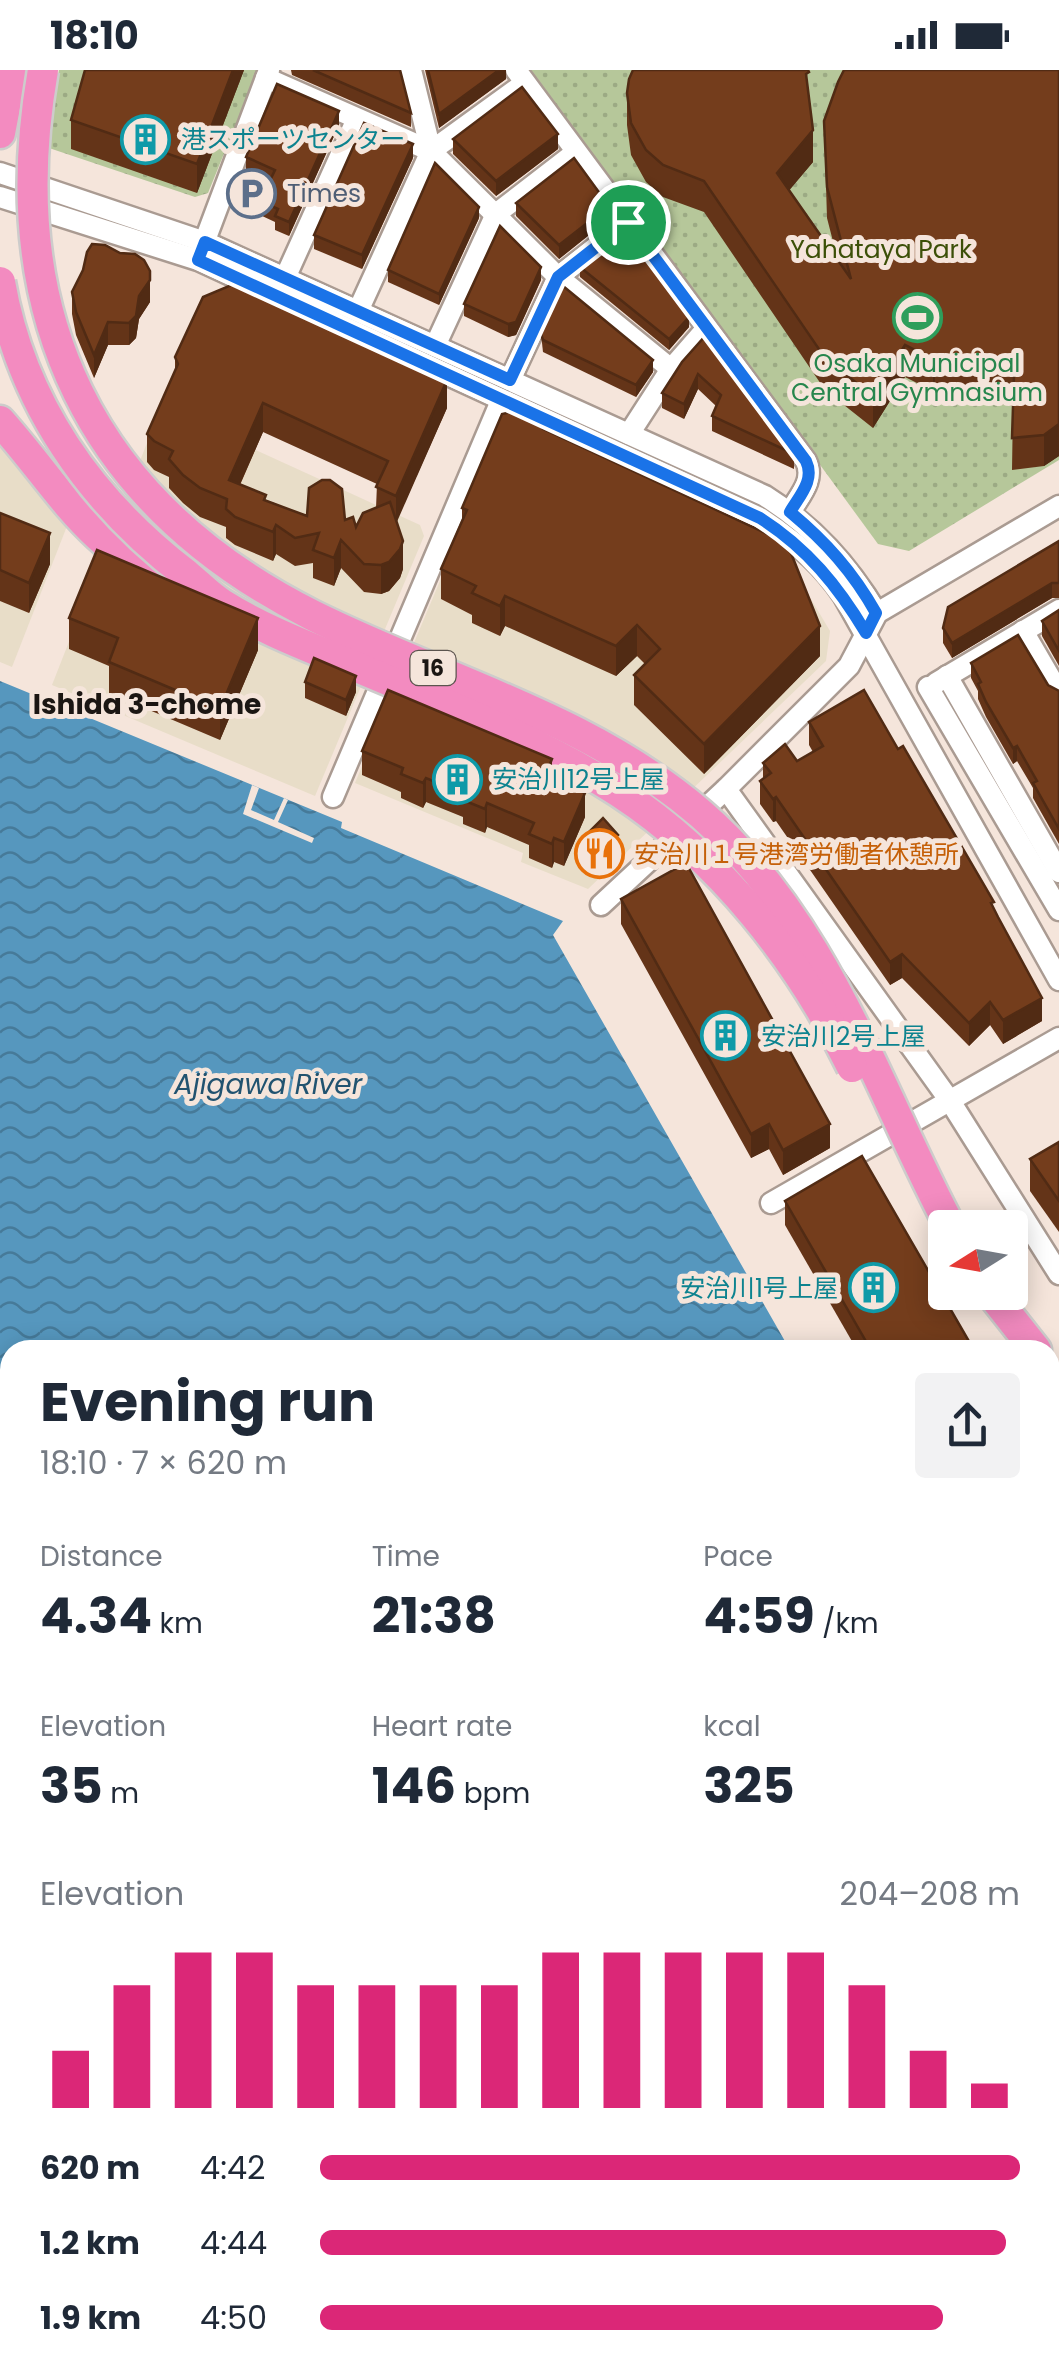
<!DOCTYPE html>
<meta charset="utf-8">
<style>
body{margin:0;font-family:Poppins,"Noto Sans JP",sans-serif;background:#f2f2f3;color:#1f2937;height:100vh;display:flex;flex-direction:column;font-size:38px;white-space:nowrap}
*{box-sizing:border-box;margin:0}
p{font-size:32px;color:#747a83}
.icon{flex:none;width:55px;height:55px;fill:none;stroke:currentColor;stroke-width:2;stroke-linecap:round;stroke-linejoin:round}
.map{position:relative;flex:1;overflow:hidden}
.side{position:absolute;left:0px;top:1270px;width:1060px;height:1038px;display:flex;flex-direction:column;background:#fff;border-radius:30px 30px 0 0;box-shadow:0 5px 25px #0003}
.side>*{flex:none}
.needle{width:65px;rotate:259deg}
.tools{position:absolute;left:928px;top:1140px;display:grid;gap:20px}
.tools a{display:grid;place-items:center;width:100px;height:100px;border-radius:10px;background:#fff;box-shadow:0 5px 25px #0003;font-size:50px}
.pin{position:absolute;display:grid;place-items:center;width:85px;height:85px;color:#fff;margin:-42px;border:5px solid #fff;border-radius:50%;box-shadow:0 2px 10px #0007}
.round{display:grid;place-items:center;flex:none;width:105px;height:105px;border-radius:10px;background:#f2f2f3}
.head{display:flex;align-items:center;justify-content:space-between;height:170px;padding:0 40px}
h1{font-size:55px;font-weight:700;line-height:75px}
.metrics{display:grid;grid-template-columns:repeat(3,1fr);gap:15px;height:170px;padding:10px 40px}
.metrics div{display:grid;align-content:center}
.metrics b{font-size:50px;font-weight:700}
.metrics small{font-size:28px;font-weight:400}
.metrics p{font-size:28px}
.chart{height:280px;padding:20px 40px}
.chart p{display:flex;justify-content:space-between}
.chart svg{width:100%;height:180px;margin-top:10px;stroke:#db2777;stroke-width:6}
ul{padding:0 40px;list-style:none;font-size:32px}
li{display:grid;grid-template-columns:160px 120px 1fr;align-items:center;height:75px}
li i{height:25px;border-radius:12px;background:#db2777}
.status{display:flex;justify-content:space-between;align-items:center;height:70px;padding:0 50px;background:#fff;direction:ltr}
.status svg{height:28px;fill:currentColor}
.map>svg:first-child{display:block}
.industrial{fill:#e8ddc8}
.park{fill:url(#park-dots)}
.water{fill:url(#water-waves)}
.pier{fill:#f5e5db}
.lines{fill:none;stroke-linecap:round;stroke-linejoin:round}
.ferry{stroke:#215370;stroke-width:2.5;stroke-dasharray:12 10;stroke-linecap:butt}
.minor-casing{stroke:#aa9b92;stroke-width:25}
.highway-casing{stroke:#cdcccb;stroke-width:35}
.minor{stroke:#fff;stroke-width:20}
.highway{stroke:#f38bc0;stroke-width:30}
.highway-bridge-casing{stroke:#cdcccb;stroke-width:35;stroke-linecap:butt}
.highway-bridge{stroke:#f38bc0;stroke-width:30}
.wall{fill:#643418;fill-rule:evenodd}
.shaded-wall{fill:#512b14}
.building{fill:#743d1c;stroke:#512b14;stroke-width:2.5}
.route-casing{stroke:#fff;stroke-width:20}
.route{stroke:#1a73e8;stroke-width:12}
.labels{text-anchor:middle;stroke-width:10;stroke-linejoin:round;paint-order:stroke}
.shield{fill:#f5e5db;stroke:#5c544f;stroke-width:2.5}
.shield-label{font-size:22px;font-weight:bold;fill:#1b1613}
.culture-label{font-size:25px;fill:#0d838f;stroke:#f5e5db;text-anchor:start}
.service-label{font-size:25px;fill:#4e5e75;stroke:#f5e5db;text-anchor:start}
.park-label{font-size:25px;fill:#3c5008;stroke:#f5e5db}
.leisure-label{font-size:25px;fill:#27864d;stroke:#f5e5db}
.food-label{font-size:25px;fill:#c56008;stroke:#f5e5db;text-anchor:start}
.neighbourhood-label{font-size:28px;font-weight:bold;fill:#1b1613;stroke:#f5e5db}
.water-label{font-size:28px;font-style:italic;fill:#215370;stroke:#f5e5db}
</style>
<div class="status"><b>18:10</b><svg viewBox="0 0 49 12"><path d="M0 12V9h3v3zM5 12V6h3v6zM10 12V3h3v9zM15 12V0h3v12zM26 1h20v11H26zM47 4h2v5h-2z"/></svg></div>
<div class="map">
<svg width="1059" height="2306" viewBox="0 0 1059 2306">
<defs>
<pattern id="park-dots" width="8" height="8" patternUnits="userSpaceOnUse" patternTransform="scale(2.5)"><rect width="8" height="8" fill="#b6c79a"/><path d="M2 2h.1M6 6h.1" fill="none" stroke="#9caa84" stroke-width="1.8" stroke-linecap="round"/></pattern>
<pattern id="water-waves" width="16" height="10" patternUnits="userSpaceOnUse" patternTransform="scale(2.5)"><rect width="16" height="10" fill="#5697be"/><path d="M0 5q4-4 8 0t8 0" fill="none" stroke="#467a99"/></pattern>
</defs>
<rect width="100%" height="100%" fill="#f5e5db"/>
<g class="industrial">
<path d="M170,341L420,455L424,466L315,726L52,615L158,345Z"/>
<path d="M498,373L792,497L830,561L826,591L588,819L521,792L523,783L355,713Z"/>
<path d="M0,375L85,410L12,597L0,592Z"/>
</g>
<g class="park">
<path d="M59,0H258L208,123L195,127L46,77Z"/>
<path d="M531,0H1059V390L909,481L878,474Z"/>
</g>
<g class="water">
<path d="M0,611L342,752L341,758L563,851L553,865L790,1280H10V2219L0,2214Z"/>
<path d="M1059,1677V2306H152L140,2298H1050V1681Z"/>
</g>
<path class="pier" d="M252,715L259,718L251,740L274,750L284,728L288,730L278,752L314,768L312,773L243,744Z"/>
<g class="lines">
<g class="ferry">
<path d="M0,2001H10"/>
<path d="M748,2298L759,2306"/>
</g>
<defs>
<g id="minor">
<path d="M411,0L431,81L558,207L671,299"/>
<path d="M516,0L806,391C815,410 800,425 790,442"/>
<path d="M266,8L431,81"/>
<path d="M0,103L205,172L765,426C814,457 847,494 877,543"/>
<path d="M0,127L198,190L744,441C783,461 818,488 843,525L1059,910"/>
<path d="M201,181L269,0"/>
<path d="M285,208L357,49"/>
<path d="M358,241L431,81L525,13"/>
<path d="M435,276L496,144L575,83"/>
<path d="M510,310L558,207L628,152"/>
<path d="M629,364L671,299L706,259"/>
<path d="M1023,561L1059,623"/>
<path d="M947,606L1059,802"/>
<path d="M936,613L1059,540"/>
<path d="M928,617L1059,840"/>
<path d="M726,719L950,1031L1059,1204"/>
<path d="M333,727L501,331"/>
<path d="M601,835L726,719L849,596L877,543L1059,436"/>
<path d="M771,1133L1059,968"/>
<path d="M0,2268L10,2275"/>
</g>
<g id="highway">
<path d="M0,63L12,0"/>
<path d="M0,351C63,422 86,477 180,518"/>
<path d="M990,1222L1036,1280"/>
<path d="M1050,1312L1059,1321"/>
</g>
</defs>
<use href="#minor" class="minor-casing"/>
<use href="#highway" class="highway-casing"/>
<use href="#minor" class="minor"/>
<use href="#highway" class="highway"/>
<defs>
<g id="highway-bridge">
<path d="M43,0C0,245 90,433 312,545C442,610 589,647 701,744C827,853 875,1015 951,1158"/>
<path d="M0,212C21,333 90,431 187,505C198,514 209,526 222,534C260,558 304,575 345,592C438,632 534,667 619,722C720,788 800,890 852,997"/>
</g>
</defs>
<use href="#highway-bridge" class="highway-bridge-casing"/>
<use href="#highway-bridge" class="highway-bridge"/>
</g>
<g class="wall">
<path d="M85,0H244L197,123L71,79V50Z"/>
<path d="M291,0H400L411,43V57L292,5Z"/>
<path d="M425,0H506V9L439,58Z"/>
<path d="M1059,0V386L1044,396L1012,400L1013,336L970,330L935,317L933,321L905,307L873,358L825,320L704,142L663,127L646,112L631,85L627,55V23L809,28L813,92L789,120L838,191L827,148L824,51Z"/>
<path d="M339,55L289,166L275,160V152L260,145V131L269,112L246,101V87Z"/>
<path d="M453,69L558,79L496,126L453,84Z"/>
<path d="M413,88L362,199L314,179V165Z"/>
<path d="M516,133L609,149L559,189L516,146Z"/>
<path d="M479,148L439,235L388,212V200Z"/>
<path d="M580,197L689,257L669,280L580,207Z"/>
<path d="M541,210L516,265L508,267L464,246V234Z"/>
<path d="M72,222L150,232L139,249L136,268L129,275H108L94,308L76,265L72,244Z"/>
<path d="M541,264L653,302L636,327L543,282Z"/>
<path d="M706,265L794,384V399L712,361V346L716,336L698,319L684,349L662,338V323Z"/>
<path d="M175,287L447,338L396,452L403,499L400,508L389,521L381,524L364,522L341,498L334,516L313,508V493L295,496L276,484L273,491L235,475L226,468V457L200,447L183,433L169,418V407L154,400L147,392V364L175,302ZM263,362L377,414L376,438L356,457L345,450L307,446L266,430L240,415Z"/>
<path d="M545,360L820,586L704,704L634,635V605L645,594L637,586L616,606L505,556L500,566L472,553V545L441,529V499L462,451V438Z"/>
<path d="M0,443L50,494L29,543L0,531Z"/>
<path d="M1059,471V528H1052L952,588L943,573V558Z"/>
<path d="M1059,540V596L1042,566V551Z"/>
<path d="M69,548L258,580L220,670L109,623V596L69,579Z"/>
<path d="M971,593L1048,615L1059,621V774L1033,728V718L1017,691L1013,694L986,647L978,629V621L971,608Z"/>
<path d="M305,612L356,622L346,646L305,628Z"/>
<path d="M809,652L898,679L994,839L1042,951L1003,974L990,955L969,976L902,908L890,915L776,751L773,752L760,734V711L763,708V693L797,691L813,682L809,675Z"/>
<path d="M362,681L552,709L585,747L564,796L554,792L552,798L529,788V775L487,757L485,763L463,754V747L426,732L423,738L401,728V722L362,705Z"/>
<path d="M580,771L618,781L595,803L580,787Z"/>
<path d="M621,829L830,1078L783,1105L769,1079L751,1088L621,854Z"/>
<path d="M1059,1072V1162L1030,1121V1089Z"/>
<path d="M785,1131L974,1280H857L785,1155Z"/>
<path d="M1059,1357V1600L1050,1584V1362Z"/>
</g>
<g class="shaded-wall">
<path d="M233,0H244L197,123V94Z"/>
<path d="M499,0H506V9L439,58V44Z"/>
<path d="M339,41V55L289,166V152Z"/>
<path d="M813,60V92L777,135V103Z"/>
<path d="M558,64V79L496,126V111Z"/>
<path d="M413,74V88L362,199V185Z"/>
<path d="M609,136V149L559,189V175Z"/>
<path d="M479,137V148L439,235V224Z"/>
<path d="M541,197V210L516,265L508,267V254Z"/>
<path d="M150,210V232L139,249L136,268L129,275V253L139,226Z"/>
<path d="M689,247V257L669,280V269Z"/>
<path d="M108,252V275L94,308V285Z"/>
<path d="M905,275V307L873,358V326Z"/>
<path d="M935,285V317L933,321V289Z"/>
<path d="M653,290V302L636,327V315Z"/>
<path d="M698,304V319L684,349V334Z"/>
<path d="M447,310V338L396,454V426Z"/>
<path d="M263,333V362L229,439V410Z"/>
<path d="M1059,354V386L1044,396V365Z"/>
<path d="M276,455V484L273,491V462Z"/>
<path d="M50,463V494L29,543V513Z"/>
<path d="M341,470V498L334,516V488Z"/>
<path d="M403,471V499L400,508L389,521L381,524V495Z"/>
<path d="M1052,513V528L952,588V573Z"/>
<path d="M505,526V556L500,566V536Z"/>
<path d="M258,548V580L220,670V639Z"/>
<path d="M637,555V586L616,606V576Z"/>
<path d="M820,556V586L704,704V674Z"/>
<path d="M356,606V622L346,646V630Z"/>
<path d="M1017,676V691L1013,694V678Z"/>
<path d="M552,689V713L545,706Z"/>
<path d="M426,708V732L423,738V713Z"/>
<path d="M585,723V747L564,796V772Z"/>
<path d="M776,727V751L773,752V729Z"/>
<path d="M487,733V757L485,763V739Z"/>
<path d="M618,765V781L595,803V787Z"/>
<path d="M554,768V792L552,798V774Z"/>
<path d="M902,884V908L890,915V892Z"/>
<path d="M1042,928V951L1003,974V950Z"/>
<path d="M990,932V955L969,976V953Z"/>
<path d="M769,1054V1079L751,1088V1064Z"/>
<path d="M830,1054V1078L783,1105V1080Z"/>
</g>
<g class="building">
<path d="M85,0H233L197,94L71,50Z"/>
<path d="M313,0H400L411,43Z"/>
<path d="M428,0H499L439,44Z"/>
<path d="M633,0H808L809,2L806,4L813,60L777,103L851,209L827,117L824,51L838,12L844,0H1059V354L1044,365L1012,368L1014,305L970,298L935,285L933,289L905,275L873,326L825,288L704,111L663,95L646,80L631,53L627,23L629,9Z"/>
<path d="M277,14L339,41L289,152L275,146L278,139L260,131L275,100L246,87Z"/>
<path d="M522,17L558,64L496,111L453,69Z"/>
<path d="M364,53L413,74L362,185L314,165Z"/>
<path d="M574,88L609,136L559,175L516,133Z"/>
<path d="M435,93L479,137L439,224L388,200Z"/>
<path d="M500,156L541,197L516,252L508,254L464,234Z"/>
<path d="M627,162L689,247L669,269L580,197Z"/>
<path d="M92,174L105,175L120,183L135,184L144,190L150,201V210L139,226L136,246L129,253L108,252L94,285L76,242L72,222L83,200L87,182Z"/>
<path d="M236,213L447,310L396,426L376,417L388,391L263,333L229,410L266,425L264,430L307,446L309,418L322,410H330L342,419L345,450L353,447L356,457L363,443L390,432L403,471L400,479L389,492L381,495L364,494L341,470L334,488L313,480L319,463L295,468L276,455L273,462L235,447L226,439L227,429L200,418L183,405L169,389L173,381L154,371L147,364L178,294L175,287L203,227Z"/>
<path d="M563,216L653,290L636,315L543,270L541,264Z"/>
<path d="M706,265L794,384L712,346L721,325L698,304L684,334L662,323L682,292Z"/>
<path d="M516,341L545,355L543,359L787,473L820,556L704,674L634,605L660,579L637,555L616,576L505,526L500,536L472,523L476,516L441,499L467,440L462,438L502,344Z"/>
<path d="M0,443L50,463L29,513L0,500Z"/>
<path d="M1059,471V513H1052L952,573L943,558L948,537Z"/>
<path d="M97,480L258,548L220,639L109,592L118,568L69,548Z"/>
<path d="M1059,540V581L1042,551Z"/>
<path d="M1018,565L1048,615L1059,621V759L1033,713L1037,711L1017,676L1013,678L986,632L978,614L981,612L971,593Z"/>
<path d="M314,588L356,606L346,630L305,612Z"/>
<path d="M388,620L552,689L545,706L585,723L564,772L554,768L552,774L529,764L534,753L487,733L485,739L463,730L465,724L426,708L423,713L401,704L403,698L362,681Z"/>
<path d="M864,620L898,679L903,676L994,832L991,833L998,847L1042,928L1003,950L990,932L969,953L902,884L890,892L776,727L773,729L760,711L771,703L763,693L785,674L797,691L823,676L809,652Z"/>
<path d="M603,748L618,765L595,787L580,771Z"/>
<path d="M686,793L830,1054L783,1080L769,1054L751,1064L621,829Z"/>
<path d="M1059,1072V1131L1030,1089Z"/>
<path d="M862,1086L974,1280H871L785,1131Z"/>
<path d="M1059,1357V1576L1050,1560V1362Z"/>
</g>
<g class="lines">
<defs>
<path id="route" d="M628,152L806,391C815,410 800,425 790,442C826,472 853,502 876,543L866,563C838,516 807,478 760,448L198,190L205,172L510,310L558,207Z"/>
</defs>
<use href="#route" class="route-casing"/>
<use href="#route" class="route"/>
</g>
<defs>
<symbol id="building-ring" viewBox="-11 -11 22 22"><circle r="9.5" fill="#f5e5db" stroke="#0f9aa8" stroke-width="1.5"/><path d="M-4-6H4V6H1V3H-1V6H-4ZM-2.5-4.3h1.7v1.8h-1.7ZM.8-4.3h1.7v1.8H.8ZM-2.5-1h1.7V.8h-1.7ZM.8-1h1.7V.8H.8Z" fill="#0f9aa8"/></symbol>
<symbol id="parking-ring" viewBox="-11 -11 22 22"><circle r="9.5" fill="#f5e5db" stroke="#5c6f8a" stroke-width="1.5"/><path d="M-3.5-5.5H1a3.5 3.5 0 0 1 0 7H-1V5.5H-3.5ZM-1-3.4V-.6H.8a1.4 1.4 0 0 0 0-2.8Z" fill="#5c6f8a"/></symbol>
<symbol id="stadium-ring" viewBox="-11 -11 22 22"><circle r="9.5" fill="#f5e5db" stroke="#2e9e5b" stroke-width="1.5"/><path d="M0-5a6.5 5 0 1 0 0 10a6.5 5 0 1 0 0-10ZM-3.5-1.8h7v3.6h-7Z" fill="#2e9e5b"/></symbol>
<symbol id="restaurant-ring" viewBox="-11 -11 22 22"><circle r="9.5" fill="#f5e5db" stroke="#e8710a" stroke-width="1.5"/><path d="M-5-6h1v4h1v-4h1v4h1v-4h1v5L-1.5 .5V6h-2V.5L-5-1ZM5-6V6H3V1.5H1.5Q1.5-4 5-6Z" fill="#e8710a"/></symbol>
</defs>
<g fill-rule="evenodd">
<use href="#building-ring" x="118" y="42" width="55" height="55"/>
<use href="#parking-ring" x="224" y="96" width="55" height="55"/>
<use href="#stadium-ring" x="890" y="220" width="55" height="55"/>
<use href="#building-ring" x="430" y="682" width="55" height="55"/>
<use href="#restaurant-ring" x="572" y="756" width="55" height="55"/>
<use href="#building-ring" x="698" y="938" width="55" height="55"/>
<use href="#building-ring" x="846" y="1190" width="55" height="55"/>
</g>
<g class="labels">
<rect class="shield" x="410.5" y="581" width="45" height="34" rx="8"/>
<g class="shield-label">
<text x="433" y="606">16</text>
</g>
<g class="culture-label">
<text x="181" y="78">港スポーツセンター</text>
<text x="492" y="718">安治川12号上屋</text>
<text x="761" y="975">安治川2号上屋</text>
<text x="838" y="1227" text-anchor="end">安治川1号上屋</text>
</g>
<g class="service-label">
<text x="287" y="132">Times</text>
</g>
<g class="park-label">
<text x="881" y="188">Yahataya Park</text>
</g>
<g class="leisure-label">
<text x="917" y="302">Osaka Municipal<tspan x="917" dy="29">Central Gymnasium</tspan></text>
</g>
<g class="food-label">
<text x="634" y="793">安治川１号港湾労働者休憩所</text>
</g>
<g class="neighbourhood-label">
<text x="147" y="644">Ishida 3-chome</text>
</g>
<g class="water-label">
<text x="268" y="1024">Ajigawa River</text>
</g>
</g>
</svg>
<div class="tools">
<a><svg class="needle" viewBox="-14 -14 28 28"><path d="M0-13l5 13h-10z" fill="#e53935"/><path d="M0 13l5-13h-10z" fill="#747a83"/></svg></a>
</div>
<div class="pin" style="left:628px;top:152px;background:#1e9e55"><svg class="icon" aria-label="arrive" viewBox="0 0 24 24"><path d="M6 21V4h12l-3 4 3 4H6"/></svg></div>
<section class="side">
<div class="head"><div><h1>Evening run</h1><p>18:10 · 7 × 620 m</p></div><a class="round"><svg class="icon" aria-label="share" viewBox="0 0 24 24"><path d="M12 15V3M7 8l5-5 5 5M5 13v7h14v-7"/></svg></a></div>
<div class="metrics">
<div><p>Distance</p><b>4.34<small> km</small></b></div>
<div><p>Time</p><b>21:38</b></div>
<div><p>Pace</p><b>4:59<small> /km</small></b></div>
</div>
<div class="metrics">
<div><p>Elevation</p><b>35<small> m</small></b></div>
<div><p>Heart rate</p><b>146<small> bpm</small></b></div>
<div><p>kcal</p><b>325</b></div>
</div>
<div class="chart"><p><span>Elevation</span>204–208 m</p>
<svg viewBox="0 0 160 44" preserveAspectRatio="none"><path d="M5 44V30M15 44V14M25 44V6M35 44V6M45 44V14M55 44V14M65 44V14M75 44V14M85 44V6M95 44V6M105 44V6M115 44V6M125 44V6M135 44V14M145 44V30M155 44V38"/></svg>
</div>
<ul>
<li><b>620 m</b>4:42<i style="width:100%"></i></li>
<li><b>1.2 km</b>4:44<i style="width:98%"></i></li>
<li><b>1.9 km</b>4:50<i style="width:89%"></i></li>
</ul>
</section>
</div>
